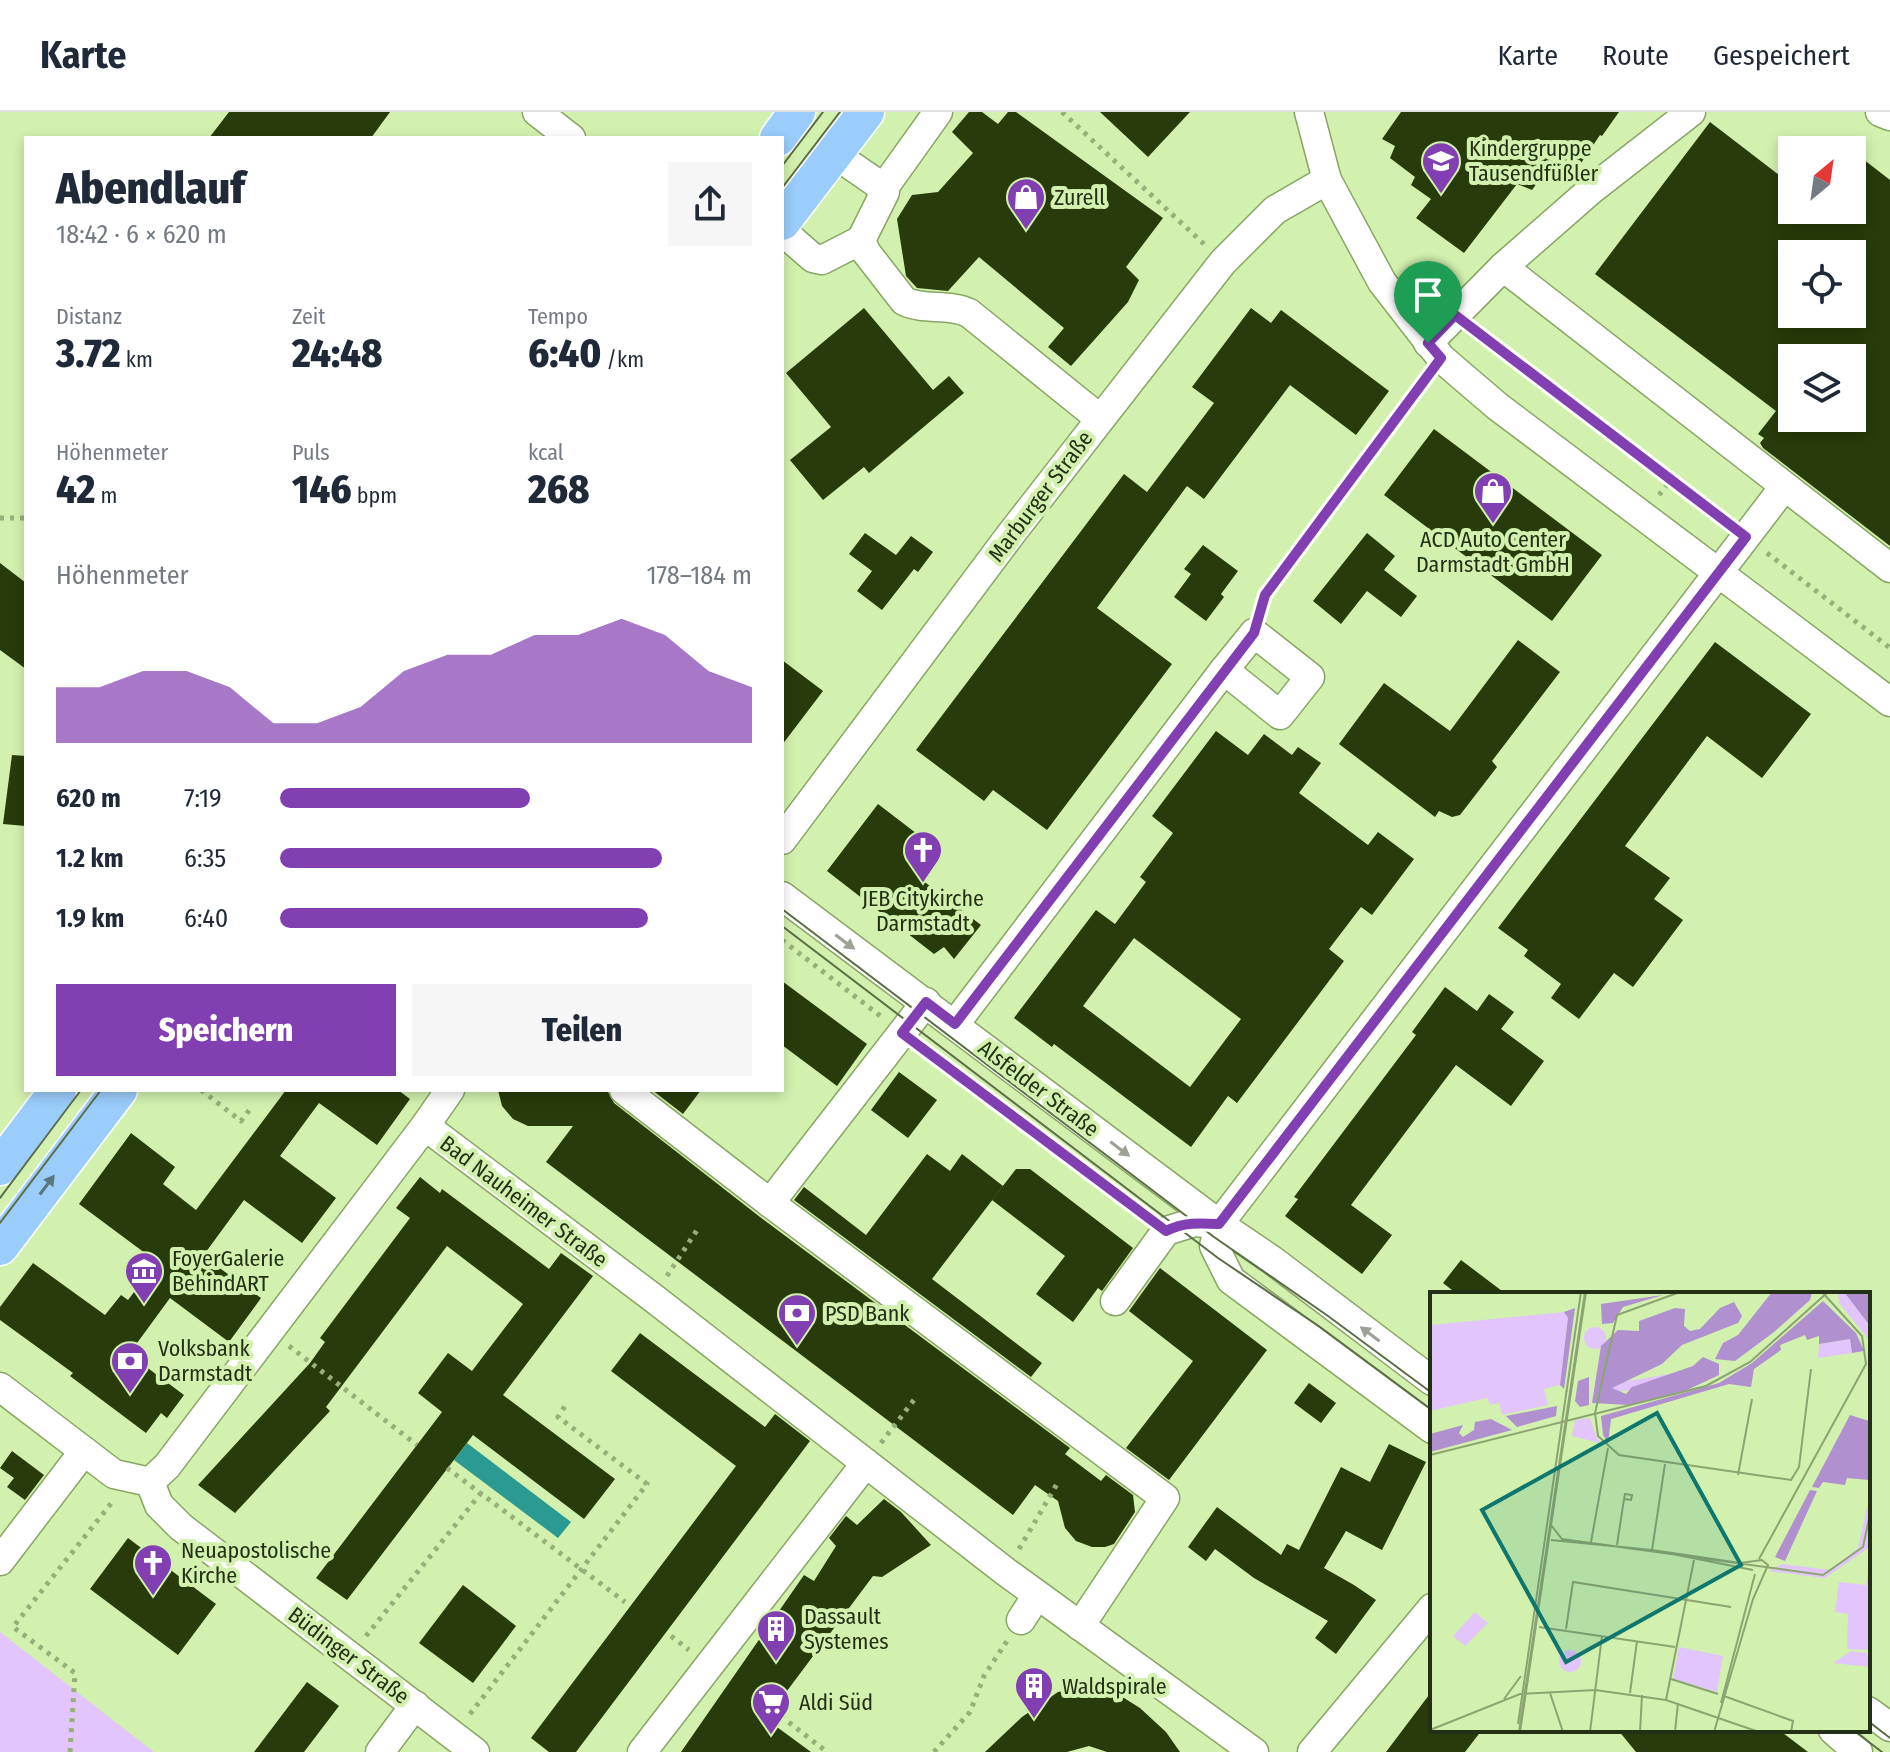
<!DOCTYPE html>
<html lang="de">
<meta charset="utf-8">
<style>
body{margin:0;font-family:"Fira Sans Condensed",sans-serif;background:#f6f6f7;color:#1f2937;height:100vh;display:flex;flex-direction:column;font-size:30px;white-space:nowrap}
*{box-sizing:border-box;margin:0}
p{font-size:26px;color:#747a83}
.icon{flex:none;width:44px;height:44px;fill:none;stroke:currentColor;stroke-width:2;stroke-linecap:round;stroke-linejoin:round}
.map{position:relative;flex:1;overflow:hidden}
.drawer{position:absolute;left:24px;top:24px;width:760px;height:956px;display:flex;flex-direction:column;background:#fff;border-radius:0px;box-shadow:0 4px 12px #0003}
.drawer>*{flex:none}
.needle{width:52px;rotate:29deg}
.tools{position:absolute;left:1778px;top:24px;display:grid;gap:16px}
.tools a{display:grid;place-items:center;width:88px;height:88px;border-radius:0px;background:#fff;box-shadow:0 4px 12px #0003;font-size:40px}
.pin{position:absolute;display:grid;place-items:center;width:68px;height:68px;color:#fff;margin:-82px -34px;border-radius:50% 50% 50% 0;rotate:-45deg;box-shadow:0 0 8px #0007}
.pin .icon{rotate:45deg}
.round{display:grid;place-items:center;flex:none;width:84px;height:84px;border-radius:0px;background:#f6f6f7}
.head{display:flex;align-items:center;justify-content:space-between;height:136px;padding:0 32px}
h1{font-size:44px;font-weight:800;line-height:60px}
.metrics{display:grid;grid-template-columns:repeat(3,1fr);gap:12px;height:136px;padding:8px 32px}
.metrics div{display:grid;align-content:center}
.metrics b{font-size:40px;font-weight:800}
.metrics small{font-size:22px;font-weight:400}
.metrics p{font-size:22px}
.chart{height:224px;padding:16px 32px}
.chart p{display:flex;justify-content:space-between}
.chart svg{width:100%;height:144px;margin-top:8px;fill:#823fb2;opacity:.7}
.primary-button{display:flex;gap:16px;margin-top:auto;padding:16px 32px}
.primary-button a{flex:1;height:92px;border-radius:0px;background:#823fb2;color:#fff;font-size:32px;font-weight:800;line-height:92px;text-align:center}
.primary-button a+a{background:#f6f6f7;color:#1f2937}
ul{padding:0 32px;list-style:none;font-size:26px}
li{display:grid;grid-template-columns:128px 96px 1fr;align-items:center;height:60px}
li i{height:20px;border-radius:10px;background:#823fb2}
header{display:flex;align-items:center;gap:48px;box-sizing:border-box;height:112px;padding:0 40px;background:#fff;border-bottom:2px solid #e0e1e3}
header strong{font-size:38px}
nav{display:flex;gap:44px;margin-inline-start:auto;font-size:28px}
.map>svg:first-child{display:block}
.green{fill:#e1c5fc}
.water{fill:#2b9a92}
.building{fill:#283b0a;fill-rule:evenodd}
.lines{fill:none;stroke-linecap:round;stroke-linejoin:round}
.minor-casing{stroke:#89a565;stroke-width:31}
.major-casing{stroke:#fff;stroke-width:39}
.path{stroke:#97b07a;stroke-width:5;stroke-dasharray:4 6;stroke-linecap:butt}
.minor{stroke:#fff;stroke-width:28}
.major{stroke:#9acdfb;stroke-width:36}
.tram{stroke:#5b6d45;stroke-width:2}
.oneway{fill:#9ca296}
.oneway2{fill:#59777c}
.route-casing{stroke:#fff;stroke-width:16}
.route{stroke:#823fb2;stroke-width:10}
.labels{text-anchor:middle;stroke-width:8;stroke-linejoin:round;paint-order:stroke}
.poi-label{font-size:22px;fill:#243015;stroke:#d2f1ae;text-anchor:start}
.street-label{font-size:22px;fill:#243015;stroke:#d2f1ae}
.inset-road{fill:none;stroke:#8ca471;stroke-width:2}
.view{fill:#0f766e;fill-opacity:0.15;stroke:#0f766e;stroke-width:4}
.inset-edge{fill:none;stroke:#243015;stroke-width:4}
</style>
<header>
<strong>Karte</strong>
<nav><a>Karte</a><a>Route</a><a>Gespeichert</a></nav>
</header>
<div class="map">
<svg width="1890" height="1640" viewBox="0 0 1890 1640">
<rect width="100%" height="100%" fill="#d2f1ae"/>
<path class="green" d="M0,1520L154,1640H0Z"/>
<path class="water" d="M467,1331L571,1410L558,1426L454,1348Z"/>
<g class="building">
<path d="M229,0H390L371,26H209Z"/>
<path d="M969,0H982L998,12L1008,0H1016L1163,106L1126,155L1139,168L1128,190L1071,254L1048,235L1064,216L979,145L948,179L917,176L906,164L897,107L912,83L938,80L973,41L952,20Z"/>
<path d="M1100,0H1190L1148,45Z"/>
<path d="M1401,0H1619L1602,24L1600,23L1573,63L1553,49L1532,78L1517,72L1464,141L1416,106L1431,87L1411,73L1415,65L1390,46L1395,34L1382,27Z"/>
<path d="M1710,10L1792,73V98H1852V61L1863,47L1890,68V434L1763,336L1760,331L1764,326L1758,322L1776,299L1595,162ZM1792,142H1852V202H1792ZM1792,246H1852V306H1792Z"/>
<path d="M864,196L933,278L949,264L964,281L869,361L864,355L823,388L790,348L831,315L786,261Z"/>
<path d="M1251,196L1271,211L1281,198L1389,279L1356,323L1290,273L1204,387L1187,374L1097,496L1172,552L1047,718L993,678L984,689L916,638L1124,362L1147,380L1214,291L1192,275Z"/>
<path d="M1434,317L1602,443L1552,509L1384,383Z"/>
<path d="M865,421L896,443L911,424L933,440L918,460L914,457L882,498L857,479L872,459L849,442Z"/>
<path d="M1367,421L1395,444L1384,458L1417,484L1401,505L1367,479L1341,512L1313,489Z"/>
<path d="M1203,433L1238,459L1221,482L1224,485L1206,509L1174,485L1191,462L1184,457Z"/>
<path d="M0,451L26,471V557L0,538Z"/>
<path d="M1518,528L1560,560L1492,649L1497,655L1460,703L1452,705L1439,699L1435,705L1339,632L1384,571L1450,619Z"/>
<path d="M1715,530L1811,602L1762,666L1707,624L1625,734L1670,766L1654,787L1683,808L1633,875L1614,861L1579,907L1551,886L1561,872L1524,844L1528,838L1498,816Z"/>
<path d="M782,548L823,579L782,633Z"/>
<path d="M1216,619L1248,643L1264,622L1292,643L1298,635L1321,651L1299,681L1368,733L1378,720L1414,747L1372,803L1361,795L1329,837L1344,849L1237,991L1228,984L1191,1035L1054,932L1052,935L1014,906L1096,798L1115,812L1146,770L1140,765L1173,721L1152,704ZM1134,826L1241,907L1190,975L1083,894Z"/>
<path d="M12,643L26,644V714L3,712Z"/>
<path d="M878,692L942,741L922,768L981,813L954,847L944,835L934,842L827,759Z"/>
<path d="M782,869L867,932L837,974L782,933Z"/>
<path d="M1445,875L1477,899L1489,882L1514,900L1501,917L1544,949L1511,994L1456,953L1351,1093L1392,1123L1362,1162L1285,1104L1298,1087L1294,1085L1416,923L1412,920Z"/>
<path d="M899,960L937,988L908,1026L871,998Z"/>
<path d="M286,978H398L410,987L377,1033L319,991L280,1044L336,1086L302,1131L244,1088L203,1144L261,1186L229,1230L170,1186L129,1242L184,1283L167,1306L161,1301L146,1321L70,1264L73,1261L0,1208V1195L33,1151L105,1203L121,1183L128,1188L157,1150L79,1092L131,1021L175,1055L163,1072L196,1098Z"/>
<path d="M498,978H607L614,991L760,1105L1070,1336L1065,1342L1101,1369L1106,1363L1133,1383L1135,1400L1114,1432L1105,1435H1092L1076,1429L1065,1416L1058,1389L1035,1373L1013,1403L546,1050L573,1014H528L513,1007L502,994Z"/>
<path d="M652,978H701L683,1002Z"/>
<path d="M927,1042L950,1059L962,1042L1003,1074L932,1167L1042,1251L1031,1265L794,1088L804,1075L866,1123Z"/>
<path d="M1016,1057H1030L1133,1136L1102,1179L1098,1176L1073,1210L1036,1182L1065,1144L992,1088Z"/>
<path d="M420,1065L440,1081L442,1077L549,1157L561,1141L593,1164L503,1283L615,1367L584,1407L473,1323L347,1488L316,1466L442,1300L418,1281L448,1241L472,1259L523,1192L447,1134L326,1295L330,1299L235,1401L198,1373L310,1251L325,1230L320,1226L410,1106L396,1096Z"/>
<path d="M1461,1148L1506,1182H1457L1443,1171Z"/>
<path d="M1160,1156L1267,1238L1169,1368L1126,1336L1193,1249L1129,1199Z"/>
<path d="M640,1221L765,1315L775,1302L810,1329L576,1640H549L531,1626L736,1354L611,1259Z"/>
<path d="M1309,1271L1336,1291L1321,1311L1294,1291Z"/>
<path d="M1389,1332L1426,1350L1382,1438L1346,1419L1324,1456L1354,1473L1376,1488L1336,1542L1315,1526L1328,1509L1254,1466L1215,1437L1206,1449L1188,1435L1217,1395L1281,1443L1287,1432L1299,1438L1341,1355L1370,1370Z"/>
<path d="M12,1339L44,1363L25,1388L7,1375L14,1366L0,1356Z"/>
<path d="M884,1387L901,1400L931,1433L882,1465L873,1464L766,1607L811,1640H681L804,1463L814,1469L836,1434L829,1426L846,1404L857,1413Z"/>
<path d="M128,1426L216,1492L178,1543L90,1477Z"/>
<path d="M463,1473L516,1514L473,1571L419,1531Z"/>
<path d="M307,1570L339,1594L304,1640H254Z"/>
<path d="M1086,1574L1116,1581L1140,1596L1166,1620L1180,1640H1107L1089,1634L1067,1640H985L1022,1605L1058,1580Z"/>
<path d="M1432,1579V1618H1482L1465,1640H1386Z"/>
<path d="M1618,1618H1779L1808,1640H1636Z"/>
</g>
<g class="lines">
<defs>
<g id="minor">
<path d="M537,0L571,26"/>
<path d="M1309,0L1327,68L1382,170L1441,246L1497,294L1890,590"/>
<path d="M1880,0L1890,4"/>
<path d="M846,50L875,70L885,80L861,128L866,140L904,189C924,199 948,191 969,201L1099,306"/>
<path d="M883,77L938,0"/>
<path d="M782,119L813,146L822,148L861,128"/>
<path d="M1503,155L1890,456"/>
<path d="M1428,231L1503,155L1591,78L1691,0"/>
<path d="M1254,521L1310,565L1280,603L1224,558Z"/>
<path d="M782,728L1011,422L1223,150L1275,98L1327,68"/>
<path d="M782,784L1219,1112L1214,1134L1231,1168L1432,1317"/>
<path d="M955,912L1224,558"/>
<path d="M624,978L770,1091L1165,1386L1080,1514"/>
<path d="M425,1014L450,978"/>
<path d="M770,1091L926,890"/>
<path d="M1219,1112L1784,375"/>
<path d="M1219,1112L1272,1148L1432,1269"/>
<path d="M1115,1189L1166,1119L1195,1110L1219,1112"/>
<path d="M0,1275L114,1362L150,1370L159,1393L181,1415L475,1640"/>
<path d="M150,1370L167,1354L425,1014L652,1185L1006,1460L1254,1640"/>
<path d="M0,1449L84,1339"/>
<path d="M1021,1508L1037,1483"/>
<path d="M1868,1599L1890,1615"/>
<path d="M1833,1618L1858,1640"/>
<path d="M380,1640L415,1593"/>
<path d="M642,1640L866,1351"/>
<path d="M1312,1640L1432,1496"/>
</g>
<g id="major">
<path d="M778,26L797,0"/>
<path d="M782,110L866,0"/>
<path d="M0,1055L58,978"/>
<path d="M0,1135L119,978"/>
</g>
</defs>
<use href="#minor" class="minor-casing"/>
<use href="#major" class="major-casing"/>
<g class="path">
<path d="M1062,0L1204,132"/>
<path d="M1475,218L1724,408"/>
<path d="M1659,383L1671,368"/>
<path d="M0,406H26"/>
<path d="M1767,441L1890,536"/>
<path d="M1260,498L1265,483L1426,266"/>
<path d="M782,828L883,906"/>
<path d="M922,936L1145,1103"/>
<path d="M201,978L241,1009L251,996"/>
<path d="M667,1164L697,1118"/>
<path d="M289,1234L417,1333"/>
<path d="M881,1331L917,1284"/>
<path d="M447,1356L625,1490"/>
<path d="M1019,1437L1057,1372"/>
<path d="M366,1524L481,1381"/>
<path d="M671,1524L689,1538"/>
<path d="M773,1598L827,1640"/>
<path d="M470,1602L647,1372L558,1305L567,1291"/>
<path d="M70,1640L75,1561L13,1515L113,1389"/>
<path d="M934,1640L970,1600L984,1564L1007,1529"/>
</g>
<use href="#minor" class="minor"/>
<use href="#major" class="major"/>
<g class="tram">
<path d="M782,54L823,0"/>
<path d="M782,76L840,0"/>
<path d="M782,797L1214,1125L1328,1204L1432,1281"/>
<path d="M782,814L1218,1146L1320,1215L1432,1298"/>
<path d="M0,1086L81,978"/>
<path d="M0,1111L101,978"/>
<path d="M1868,1609L1890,1626"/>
<path d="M1853,1618L1882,1640"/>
</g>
</g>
<defs><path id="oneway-solid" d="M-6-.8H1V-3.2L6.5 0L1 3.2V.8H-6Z" transform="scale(2)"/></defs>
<g class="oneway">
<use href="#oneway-solid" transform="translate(845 830) rotate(37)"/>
<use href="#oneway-solid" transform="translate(1120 1037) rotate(37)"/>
<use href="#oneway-solid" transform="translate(1370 1222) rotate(-143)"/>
</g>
<use class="oneway2" href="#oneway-solid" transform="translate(47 1073) rotate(-53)"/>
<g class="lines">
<defs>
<path id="route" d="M1455,203L1746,425L1219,1112C1200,1111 1184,1110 1166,1119L902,921L926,890L955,912L1254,521L1265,483L1441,246L1428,231Z"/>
</defs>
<use href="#route" class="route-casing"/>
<use href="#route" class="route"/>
</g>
<defs>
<symbol id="school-pin" viewBox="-11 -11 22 30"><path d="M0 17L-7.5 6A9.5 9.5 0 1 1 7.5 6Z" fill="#823fb2" stroke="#d2f1ae"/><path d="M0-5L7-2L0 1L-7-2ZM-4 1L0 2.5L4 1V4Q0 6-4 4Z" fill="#fff"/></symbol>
<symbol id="shop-pin" viewBox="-11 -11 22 30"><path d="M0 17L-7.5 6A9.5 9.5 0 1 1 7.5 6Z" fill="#823fb2" stroke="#d2f1ae"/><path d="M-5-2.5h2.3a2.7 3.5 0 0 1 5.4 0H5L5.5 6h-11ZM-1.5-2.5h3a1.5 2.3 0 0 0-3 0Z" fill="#fff"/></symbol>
<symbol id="church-pin" viewBox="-11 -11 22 30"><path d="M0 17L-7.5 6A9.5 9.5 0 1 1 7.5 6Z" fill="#823fb2" stroke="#d2f1ae"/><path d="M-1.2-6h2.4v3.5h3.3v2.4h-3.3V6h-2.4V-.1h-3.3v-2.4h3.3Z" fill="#fff"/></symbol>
<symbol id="museum-pin" viewBox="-11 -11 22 30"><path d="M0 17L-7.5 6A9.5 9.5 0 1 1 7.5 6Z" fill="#823fb2" stroke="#d2f1ae"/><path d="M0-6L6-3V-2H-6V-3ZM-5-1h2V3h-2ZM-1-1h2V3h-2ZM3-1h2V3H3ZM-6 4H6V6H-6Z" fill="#fff"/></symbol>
<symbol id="bank-pin" viewBox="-11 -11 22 30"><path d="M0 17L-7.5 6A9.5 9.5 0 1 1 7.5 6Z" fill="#823fb2" stroke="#d2f1ae"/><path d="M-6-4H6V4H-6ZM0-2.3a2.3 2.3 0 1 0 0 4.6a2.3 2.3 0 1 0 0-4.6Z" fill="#fff"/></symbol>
<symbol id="building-pin" viewBox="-11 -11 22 30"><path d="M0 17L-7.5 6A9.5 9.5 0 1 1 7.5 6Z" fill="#823fb2" stroke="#d2f1ae"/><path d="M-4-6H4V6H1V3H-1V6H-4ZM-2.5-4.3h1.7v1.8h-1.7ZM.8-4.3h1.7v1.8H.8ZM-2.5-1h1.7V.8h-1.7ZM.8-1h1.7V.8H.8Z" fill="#fff"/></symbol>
<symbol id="supermarket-pin" viewBox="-11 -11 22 30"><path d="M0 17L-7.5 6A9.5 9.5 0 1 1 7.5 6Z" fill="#823fb2" stroke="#d2f1ae"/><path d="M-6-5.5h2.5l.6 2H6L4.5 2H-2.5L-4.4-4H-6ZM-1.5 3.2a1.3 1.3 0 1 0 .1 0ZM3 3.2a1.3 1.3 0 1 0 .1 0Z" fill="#fff"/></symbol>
</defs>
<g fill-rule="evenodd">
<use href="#school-pin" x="1419" y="27" width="44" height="60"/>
<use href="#shop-pin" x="1004" y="63" width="44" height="60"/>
<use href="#shop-pin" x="1471" y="357" width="44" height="60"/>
<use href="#church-pin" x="901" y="716" width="44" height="60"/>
<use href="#museum-pin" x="122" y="1137" width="44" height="60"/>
<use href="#bank-pin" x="775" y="1179" width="44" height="60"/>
<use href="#bank-pin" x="108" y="1227" width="44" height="60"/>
<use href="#church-pin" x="131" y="1429" width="44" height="60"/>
<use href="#building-pin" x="754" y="1495" width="44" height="60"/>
<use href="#building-pin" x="1012" y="1552" width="44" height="60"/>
<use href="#supermarket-pin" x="749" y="1568" width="44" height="60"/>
</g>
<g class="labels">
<g class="poi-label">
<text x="1469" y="44">Kindergruppe<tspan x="1469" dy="25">Tausendfüßler</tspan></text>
<text x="1054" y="93">Zurell</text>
<text x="1493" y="435" text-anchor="middle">ACD Auto Center<tspan x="1493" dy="25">Darmstadt GmbH</tspan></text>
<text x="923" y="794" text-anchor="middle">JEB Citykirche<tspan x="923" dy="25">Darmstadt</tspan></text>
<text x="172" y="1154">FoyerGalerie<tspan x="172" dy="25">BehindART</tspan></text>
<text x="825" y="1209">PSD Bank</text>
<text x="158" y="1244">Volksbank<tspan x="158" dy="25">Darmstadt</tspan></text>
<text x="181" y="1446">Neuapostolische<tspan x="181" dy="25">Kirche</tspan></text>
<text x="804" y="1512">Dassault<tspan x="804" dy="25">Systemes</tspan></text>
<text x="1062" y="1582">Waldspirale</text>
<text x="799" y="1598">Aldi Süd</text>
</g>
<g class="street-label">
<text transform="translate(1040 384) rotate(-53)" y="8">Marburger Straße</text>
<text transform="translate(1039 976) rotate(37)" y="8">Alsfelder Straße</text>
<text transform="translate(524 1089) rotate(37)" y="8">Bad Nauheimer Straße</text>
<text transform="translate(349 1543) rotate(37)" y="8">Büdinger Straße</text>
</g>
</g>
<g transform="translate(1430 1180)">
<rect width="440" height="440" fill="#d2f1ae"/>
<path d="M408,0H440V49L409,11ZM134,20L138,26L130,93L114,97L118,113L72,123L69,111L60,113L57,106L0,119V33ZM154 46a11 11 0 1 1 22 0a11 11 0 1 1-22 0ZM421,47L422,61L388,66L389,52ZM246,81L235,94L169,102L172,93ZM160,126L166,144L170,151L142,144L145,128ZM440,202V255L395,286L339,279L352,272L400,278L428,256ZM440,265V358L417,357L418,322L405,320L409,290L436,293ZM45,320L58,331L35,354L23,344ZM249,355L293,364L287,400L243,387ZM129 369a11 11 0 1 1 22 0a11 11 0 1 1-22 0ZM421,359L437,361L440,375L403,371Z" fill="#e1c5fc"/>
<path d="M342,0H382L380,8L344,40L305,69L285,67L293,51L308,43ZM440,0V34L415,1ZM233,3L193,15L183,31L172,32L171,12ZM393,9L426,41L434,59L422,61L420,47L389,52V44L377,48L375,43L350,53L351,58L324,77L321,95L299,92L181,127L178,151L173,143L171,124L289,91L322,71ZM304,10L312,24L308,31L252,53L232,72L182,96L196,102L202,95L263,74L273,65L289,72V83L257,98L199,113L162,111L171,54L188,38L209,39V29L245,16L255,17L254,34L260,39L270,37L290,16ZM145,16L134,97L130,93L138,26L134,20ZM159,85V113L150,115L145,109L148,89ZM127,114L126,124L87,135L76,124ZM420,123L439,129V188L417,186L415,193L393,190L389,196L382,195ZM61,127L82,138L0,160V142L33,133L29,141L33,145L44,138L45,130ZM380,198L387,199L355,269L345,265Z" fill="#b190cf"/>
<path class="inset-road" d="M250,0L187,23L165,121L168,144L189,163L361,188L369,175L381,77M0,163L276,94L320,70L398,0M235,172L222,258L310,271L332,268L338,273L323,307L284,440M308,183L322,107M195,202L202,203L201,208L194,207ZM121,233L132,247L393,283L433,255L440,222M121,248L222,258L323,278M161,250L178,156M187,253L194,207M329,267L436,72L432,44L392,0M109,335L245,355M136,337L143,290L301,315M241,387L288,402M120,401L133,440M200,401L207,349M294,404L363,429L361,440M74,407L91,384M236,408L264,268M291,411L325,282M88,432L151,0M0,438L90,402L165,398L236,408L329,440M89,440L155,0M90,440L156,0M160,440L172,344M210,440L212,403M245,440L248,411"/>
<path class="view" d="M227,121L311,273L136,370L52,218Z"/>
<rect width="440" height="440" class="inset-edge"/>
</g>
</svg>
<div class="tools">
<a><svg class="needle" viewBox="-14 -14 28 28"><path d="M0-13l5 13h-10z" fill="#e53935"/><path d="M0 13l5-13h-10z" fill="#747a83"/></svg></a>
<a><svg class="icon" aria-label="locate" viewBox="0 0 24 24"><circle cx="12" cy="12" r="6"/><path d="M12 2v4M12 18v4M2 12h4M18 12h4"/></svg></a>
<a><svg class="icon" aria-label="layers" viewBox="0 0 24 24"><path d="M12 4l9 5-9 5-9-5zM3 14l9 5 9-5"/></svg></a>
</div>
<div class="pin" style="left:1428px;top:231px;background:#1e9e55"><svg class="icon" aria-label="arrive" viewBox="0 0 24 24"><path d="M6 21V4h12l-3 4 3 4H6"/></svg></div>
<section class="drawer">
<div class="head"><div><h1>Abendlauf</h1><p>18:42 · 6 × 620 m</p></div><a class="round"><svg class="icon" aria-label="share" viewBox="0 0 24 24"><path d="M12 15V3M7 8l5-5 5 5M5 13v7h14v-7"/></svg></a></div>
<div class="metrics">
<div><p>Distanz</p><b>3.72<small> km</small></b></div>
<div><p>Zeit</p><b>24:48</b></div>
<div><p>Tempo</p><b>6:40<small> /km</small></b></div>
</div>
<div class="metrics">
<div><p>Höhenmeter</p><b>42<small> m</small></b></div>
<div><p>Puls</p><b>146<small> bpm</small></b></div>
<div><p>kcal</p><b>268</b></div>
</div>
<div class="chart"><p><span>Höhenmeter</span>178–184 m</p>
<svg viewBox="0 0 160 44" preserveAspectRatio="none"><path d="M0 44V27L10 27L20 22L30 22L40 27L50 38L60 38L70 33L80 22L90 17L100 17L110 11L120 11L130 6L140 11L150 22L160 27V44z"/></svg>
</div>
<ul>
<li><b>620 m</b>7:19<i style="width:53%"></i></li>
<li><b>1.2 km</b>6:35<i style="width:81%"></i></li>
<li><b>1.9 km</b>6:40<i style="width:78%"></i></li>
</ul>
<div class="primary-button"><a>Speichern</a><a>Teilen</a></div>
</section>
</div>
